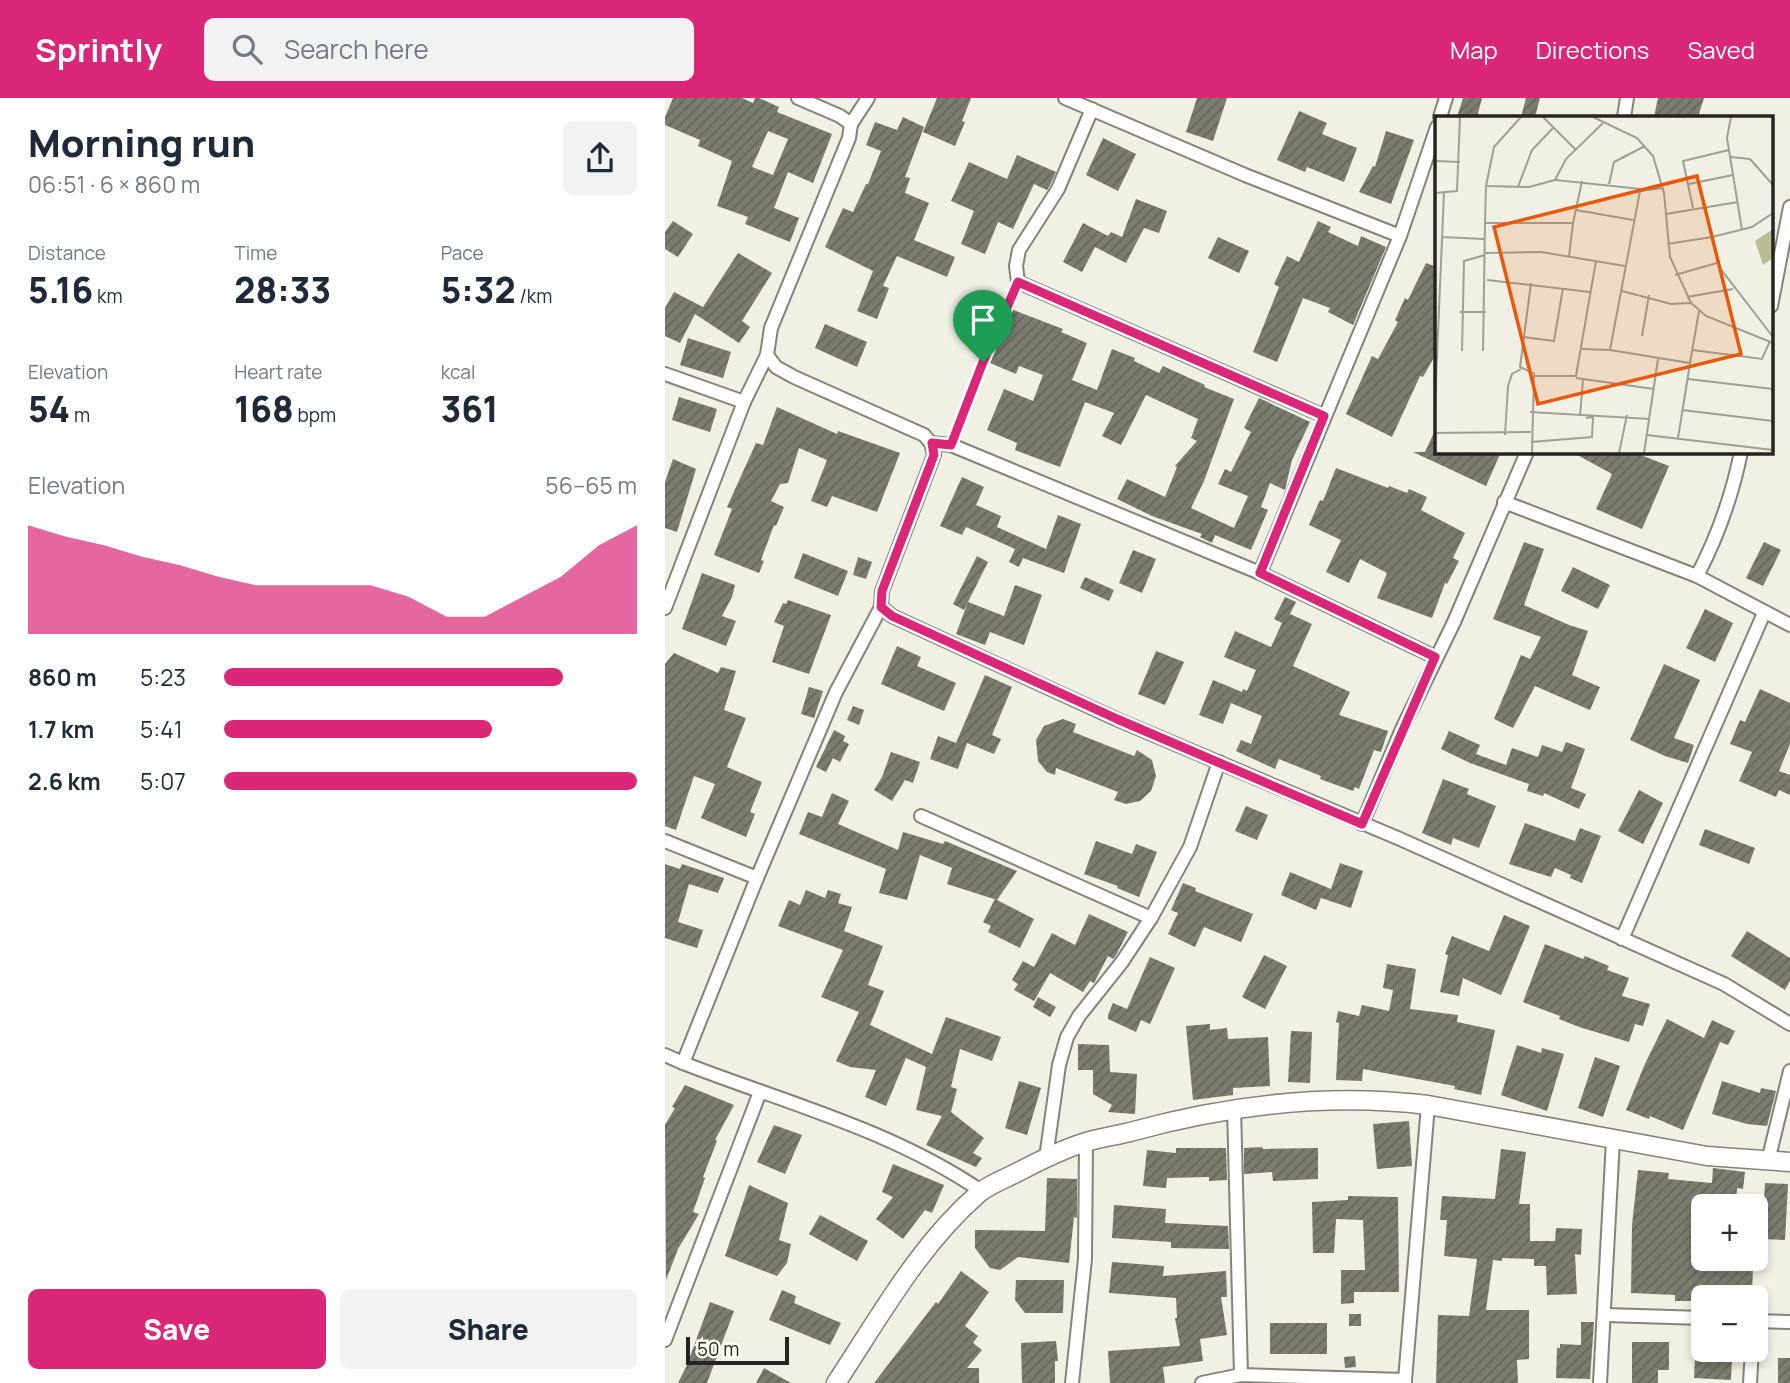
<!DOCTYPE html>
<meta charset="utf-8">
<style>
body{margin:0;font-family:Manrope,sans-serif;background:#f2f2f3;color:#1f2937;height:100vh;display:flex;flex-direction:column;font-size:26px;white-space:nowrap}
*{box-sizing:border-box;margin:0}
p{font-size:23px;color:#747a83}
.icon{flex:none;width:38px;height:38px;fill:none;stroke:currentColor;stroke-width:2;stroke-linecap:round;stroke-linejoin:round}
.map{position:relative;flex:1;overflow:hidden}
.sheet{display:flex;flex-direction:column;background:#fff;width:665px}
.sheet>*{flex:none}
.controls{position:absolute;left:1026px;top:1096px;display:grid;gap:14px}
.controls a{display:grid;place-items:center;width:77px;height:77px;border-radius:10px;background:#fff;box-shadow:0 4px 10px #0003;font-size:35px}
.scale{position:absolute;left:21px;bottom:18px;width:103px;box-sizing:border-box;padding-left:7px;border:4px solid #242520;border-top:0;font-size:19px;line-height:24px;white-space:nowrap;color:#242520;-webkit-text-stroke:5px #fdfff1;paint-order:stroke}
.pin{position:absolute;display:grid;place-items:center;width:60px;height:60px;color:#fff;margin:-72px -30px;border-radius:50% 50% 50% 0;rotate:-45deg;box-shadow:0 0 7px #0007}
.pin .icon{rotate:45deg}
.round{display:grid;place-items:center;flex:none;width:74px;height:74px;border-radius:10px;background:#f2f2f3}
.overview{display:flex;align-items:center;justify-content:space-between;height:119px;padding:0 28px}
h1{font-size:38px;font-weight:800;line-height:52px}
.stats{display:grid;grid-template-columns:repeat(3,1fr);gap:10px;height:119px;padding:7px 28px}
.stats div{display:grid;align-content:center}
.stats b{font-size:35px;font-weight:800}
.stats small{font-size:19px;font-weight:400}
.stats p{font-size:19px}
.chart{height:196px;padding:14px 28px}
.chart p{display:flex;justify-content:space-between}
.chart svg{width:100%;height:126px;margin-top:7px;fill:#db2777;opacity:.7}
.button{display:flex;gap:14px;margin-top:auto;padding:14px 28px}
.button a{flex:1;height:80px;border-radius:10px;background:#db2777;color:#fff;font-size:28px;font-weight:800;line-height:80px;text-align:center}
.button a+a{background:#f2f2f3;color:#1f2937}
ul{padding:0 28px;list-style:none;font-size:23px}
li{display:grid;grid-template-columns:112px 84px 1fr;align-items:center;height:52px}
li i{height:18px;border-radius:9px;background:#db2777}
header{display:flex;align-items:center;gap:42px;box-sizing:border-box;height:98px;padding:0 35px;background:#db2777;color:#fff}
header strong{font-size:33px}
nav{display:flex;gap:38px;margin-inline-start:auto;font-size:24px}
.search{width:490px;height:63px;background:#f2f2f3;display:flex;align-items:center;gap:18px;box-sizing:border-box;padding:0 24px;border-radius:10px;color:#747a83;font-size:26px}
main{display:flex;flex:1;min-height:0}
.map>svg:first-child{display:block}
.building{fill:url(#building-hatch);fill-rule:evenodd}
.lines{fill:none;stroke-linecap:round;stroke-linejoin:round}
.street-casing{stroke:#838478;stroke-width:16}
.secondary-casing{stroke:#838478;stroke-width:21}
.path{stroke:#8c8d84;stroke-width:2.5;stroke-dasharray:3.5 5;stroke-linecap:butt}
.street{stroke:#fff;stroke-width:12}
.secondary{stroke:#fff;stroke-width:18}
.route-casing{stroke:#fff;stroke-width:14}
.route{stroke:#db2777;stroke-width:9}
.inset-road{fill:none;stroke:#9e9f96;stroke-width:2}
.view{fill:#e8590c;fill-opacity:0.15;stroke:#e8590c;stroke-width:3.5}
.inset-edge{fill:none;stroke:#242520;stroke-width:3.5}
</style>
<header>
<strong>Sprintly</strong>
<div class="search"><svg class="icon" aria-label="search" viewBox="0 0 24 24"><circle cx="10" cy="10" r="6"/><path d="M15 15l6 6"/></svg>Search here</div>
<nav><a>Map</a><a>Directions</a><a>Saved</a></nav>
</header>
<main>
<section class="sheet">
<div class="overview"><div><h1>Morning run</h1><p>06:51 · 6 × 860 m</p></div><a class="round"><svg class="icon" aria-label="share" viewBox="0 0 24 24"><path d="M12 15V3M7 8l5-5 5 5M5 13v7h14v-7"/></svg></a></div>
<div class="stats">
<div><p>Distance</p><b>5.16<small> km</small></b></div>
<div><p>Time</p><b>28:33</b></div>
<div><p>Pace</p><b>5:32<small> /km</small></b></div>
</div>
<div class="stats">
<div><p>Elevation</p><b>54<small> m</small></b></div>
<div><p>Heart rate</p><b>168<small> bpm</small></b></div>
<div><p>kcal</p><b>361</b></div>
</div>
<div class="chart"><p><span>Elevation</span>56–65 m</p>
<svg viewBox="0 0 160 44" preserveAspectRatio="none"><path d="M0 44V6L10 10L20 13L30 17L40 20L50 24L60 27L70 27L80 27L90 27L100 31L110 38L120 38L130 31L140 24L150 13L160 6V44z"/></svg>
</div>
<ul>
<li><b>860 m</b>5:23<i style="width:82%"></i></li>
<li><b>1.7 km</b>5:41<i style="width:65%"></i></li>
<li><b>2.6 km</b>5:07<i style="width:100%"></i></li>
</ul>
<div class="button"><a>Save</a><a>Share</a></div>
</section>
<div class="map">
<svg width="1125" height="1285" viewBox="0 0 1125 1285">
<defs>
<pattern id="building-hatch" width="6" height="6" patternUnits="userSpaceOnUse" patternTransform="scale(1.75)"><rect width="6" height="6" fill="#7c7d71"/><path d="M-1 1l2-2M0 6l6-6M5 7l2-2" fill="none" stroke="#65665c"/></pattern>
</defs>
<rect width="100%" height="100%" fill="#f0f1e4"/>
<g class="building">
<path d="M8,0H77L88,5L90,0H94L114,9L112,14L167,36L148,85L123,74L109,110L134,120L125,144L80,126L83,119L52,108L67,63L33,48L35,42L0,27V19ZM103,33L123,41L108,77L87,69Z"/>
<path d="M272,0H306L297,23L300,24L290,48L258,34Z"/>
<path d="M532,0H562L548,43L521,34Z"/>
<path d="M798,0H817L812,19H792Z"/>
<path d="M861,0H875L870,19H856Z"/>
<path d="M993,0H1039L1033,19H989Z"/>
<path d="M634,13L662,25L657,36L692,50L679,84L642,69L640,74L612,62Z"/>
<path d="M238,19L259,29L240,79L245,80L240,95L264,105L249,142L290,159L282,179L232,158L218,188L224,190L212,221L192,213L208,173L160,149L178,110L188,114L201,86H203L216,53L201,47L210,24L232,32Z"/>
<path d="M721,33L749,42L726,106L694,94L708,68L710,69Z"/>
<path d="M438,40L471,56L453,93L421,77Z"/>
<path d="M352,57L391,74L385,87L382,92L369,86L348,131L333,124L320,156L296,146L309,113L286,103L304,64L342,81Z"/>
<path d="M471,101L502,113L494,135L479,130L461,165L430,149L417,174L398,164L418,125L443,138L446,134L457,139Z"/>
<path d="M8,123L28,136L13,159L0,151V134Z"/>
<path d="M653,123L666,129L663,134L693,148L696,138L721,149L688,227L663,214L665,210L638,200L612,264L588,254L614,189L609,186L622,158L634,164Z"/>
<path d="M553,139L584,153L574,175L543,160Z"/>
<path d="M73,155L107,175L77,223L85,229L74,245L30,216L15,245L0,238V210L9,194L38,209Z"/>
<path d="M761,165L772,169V254L758,279L755,278L727,339L681,316L707,258L713,261L733,224L730,222L740,200L743,202Z"/>
<path d="M346,211L398,231L396,234L422,245L407,282L432,292L447,251L470,260L469,263L494,275L498,268L540,287L539,289L569,301L539,383L526,410L569,430L583,398L553,386L560,371L566,374L586,334L579,330L594,300L645,324L627,362L620,392L605,385L596,409L603,412L586,452L550,437L547,445L535,439L537,436L487,418L452,401L462,381L500,399L512,369L510,368L532,343L526,340L533,321L481,297L456,347L437,338L449,315L420,304L395,369L350,352L352,345L322,332L339,291L368,303L378,277L354,268L351,276L325,265Z"/>
<path d="M160,226L202,244L192,269L150,250Z"/>
<path d="M23,240L66,254L58,280L15,267Z"/>
<path d="M14,299L52,311L45,334L7,322Z"/>
<path d="M112,309L172,336L173,333L235,355L212,414L167,398L162,409L146,403L162,362L134,350L123,385L115,386L106,403L119,409L111,428L109,427L96,462L99,463L94,475L49,457L67,411L62,409L91,345L98,347Z"/>
<path d="M772,328V354H836L821,388L748,354H760Z"/>
<path d="M907,354H968L1004,368L977,431L931,411L947,376Z"/>
<path d="M8,361L31,371L12,434L0,430V384Z"/>
<path d="M671,370L723,390L724,388L742,395L744,391L762,399L756,412L800,435L788,460L794,463L782,486L780,485L767,520L712,500L722,475L695,461L684,485L661,474L676,442L644,427L655,402L658,403Z"/>
<path d="M297,379L319,389L311,407L336,418L332,429L381,451L393,417L416,426L399,475L358,460L354,469L344,464L350,451L301,429L297,437L275,428Z"/>
<path d="M859,444L879,451L859,507L904,527L923,533L907,577L935,589L925,612L870,588L848,630L829,621L856,557L865,561L876,539L828,521Z"/>
<path d="M1099,444L1116,452L1098,488L1081,480Z"/>
<path d="M468,452L491,461L477,495L454,485Z"/>
<path d="M138,455L183,473L173,498L129,480Z"/>
<path d="M312,458L323,464L299,512L288,506Z"/>
<path d="M193,459L207,464L201,481L188,477Z"/>
<path d="M908,469L945,487L933,511L896,493Z"/>
<path d="M37,475L70,487L67,499L57,518L71,523L61,548L17,531Z"/>
<path d="M420,479L449,492L444,503L415,490Z"/>
<path d="M350,487L377,497L359,547L325,534L320,547L291,536L303,504L339,518Z"/>
<path d="M620,499L631,504L625,516L647,526L628,568L685,594L674,617L723,633L716,654L709,652L694,691L690,689L688,693L655,681L656,678L614,661L610,671L571,653L576,642L586,646L597,618L566,605L558,626L534,617L548,582L577,594L578,591L582,593L591,572L559,559L570,533L606,549L617,525L609,521Z"/>
<path d="M123,502L166,517L144,576L107,564L119,528L109,524L118,505L121,506Z"/>
<path d="M1040,511L1068,525L1050,564L1021,550Z"/>
<path d="M232,548L256,559L252,568L291,585L279,613L216,586Z"/>
<path d="M491,553L519,564L500,607L473,596Z"/>
<path d="M9,555L53,575L56,569L71,573L59,612L81,620L62,669L97,684L85,714L90,716L81,739L36,720L50,686L29,678L11,732L0,728V566Z"/>
<path d="M999,566L1035,582L1009,640L1029,647L1023,665L1000,658L965,642Z"/>
<path d="M320,577L347,589L327,637L336,641L329,656L302,645L293,671L265,661L273,638L291,645Z"/>
<path d="M144,589L158,593L149,620L136,616Z"/>
<path d="M1095,591L1125,605V646L1114,673L1125,677V697L1114,692L1111,699L1074,683L1087,654L1065,646L1075,622L1080,624Z"/>
<path d="M188,608L199,612L194,627L182,622Z"/>
<path d="M398,621L411,626L408,634L469,658L472,652L487,662L491,678L486,693L475,703L461,706L449,702L453,694L391,670L390,677L382,674L373,663L371,642L379,628Z"/>
<path d="M169,632L180,638L178,643L184,646L175,664L168,660L161,674L151,669Z"/>
<path d="M784,633L815,647L811,656L841,667L847,650L873,659L877,647L897,654L901,644L920,651L906,690L921,696L914,711L879,695L878,698L862,693L864,686L805,665L776,651Z"/>
<path d="M226,654L255,664L248,685L240,682L227,703L209,692L217,679Z"/>
<path d="M778,681L804,691L802,696L831,708L814,750L788,740L786,747L757,735Z"/>
<path d="M974,692L998,705L978,746L953,733Z"/>
<path d="M167,695L184,703L173,726L233,752L238,734L278,746L280,743L352,773L332,802L282,786L287,770L255,757L242,802L214,795L221,771L134,736L143,714L157,719Z"/>
<path d="M581,708L603,717L592,742L570,733Z"/>
<path d="M860,725L910,743L915,730L936,738L917,785L905,780L906,777L890,770L886,779L844,766Z"/>
<path d="M1040,731L1090,750L1084,766L1034,747Z"/>
<path d="M431,743L467,756L471,746L492,754L474,799L452,790L453,788L419,776Z"/>
<path d="M675,765L698,773L686,810L656,800L651,812L616,797L625,774L666,791Z"/>
<path d="M0,766L15,771L17,766L59,780L53,795L24,786L13,824L38,832L32,850L0,840Z"/>
<path d="M518,785L531,790L530,793L588,816L576,844L539,829L530,849L503,836L513,815L506,812Z"/>
<path d="M141,792L160,800L163,792L176,796L173,805L187,809L179,833L218,848L203,887L219,893L205,927L267,956L281,919L336,939L327,963L295,951L286,989L292,991L286,1014L319,1040L308,1055L317,1060L311,1069L261,1047L277,1018L251,1012L261,969L241,960L221,1008L200,999L211,972L185,969L171,963L194,914L156,899L178,852L113,828L124,802L135,807Z"/>
<path d="M330,801L369,821L355,850L323,834L326,828L318,824Z"/>
<path d="M424,816L463,834L450,859L448,861L443,858L429,885L425,883L418,894L385,875L369,903L349,892L353,886L347,882L358,863L369,869L387,835L410,847Z"/>
<path d="M839,817L865,828L836,897L798,880L794,898L775,894L783,857L780,856L787,838L824,853Z"/>
<path d="M1082,833L1125,860V883L1120,892L1066,858Z"/>
<path d="M880,846L918,861L920,858L944,868L942,872L964,880L957,898L985,906L978,928L970,926L964,944L914,929L894,921L895,918L858,904Z"/>
<path d="M599,857L622,868L600,911L577,899Z"/>
<path d="M485,859L510,870L485,926L476,922L471,934L443,921V917L448,905L462,911Z"/>
<path d="M722,866L751,871L745,911L793,917L792,924L830,932L816,997L789,991L790,988L698,971L697,983L671,982L674,925L671,924L673,913L694,918L697,907L724,913L728,892L718,890Z"/>
<path d="M373,899L391,909L385,919L368,909Z"/>
<path d="M1002,921L1039,940L1047,922L1070,933L1063,947L1055,944L1018,1032L985,1018L984,1021L961,1012L979,968Z"/>
<path d="M545,926V932L562,930L563,941L603,939L605,988L568,990V997L528,1002L521,928Z"/>
<path d="M626,933L647,934L645,985L623,984Z"/>
<path d="M413,946L444,947L445,974L472,976L470,1016L443,1014L447,1007L428,996V972H413Z"/>
<path d="M852,947L876,955L877,950L899,956L882,1013L836,997Z"/>
<path d="M930,959L955,968L938,1019L913,1010Z"/>
<path d="M354,983L376,990L362,1037L340,1030Z"/>
<path d="M1057,983L1095,995L1096,990L1111,993L1102,1028L1082,1026L1047,1016Z"/>
<path d="M20,987L69,1007L50,1042L52,1043L38,1079L40,1080L28,1114L34,1116L13,1151L1,1182L0,1027L10,1010L7,1009Z"/>
<path d="M744,1023L747,1068L712,1071L708,1026Z"/>
<path d="M109,1027L137,1037L120,1076L92,1064Z"/>
<path d="M597,1049L598,1051L653,1050V1081L608,1083L607,1074L579,1076V1050Z"/>
<path d="M511,1050H561L562,1082L544,1083V1079L502,1080L501,1090L478,1088L482,1052L511,1055Z"/>
<path d="M836,1051L861,1054L854,1106H865V1143H890L891,1130L917,1131L916,1157L910,1156L912,1196L882,1197L881,1168H869V1161L837,1160V1163L828,1162L821,1212H864V1261L852,1262L853,1285H771L773,1217L804,1218L812,1161L779,1158L782,1122H775L777,1098L830,1101Z"/>
<path d="M228,1066L279,1087L267,1115L260,1112L238,1141L211,1121L228,1099L217,1094Z"/>
<path d="M1048,1070L1080,1074L1078,1091L1072,1090L1071,1108H1038L1036,1138H1032V1166L1088,1168L1087,1199H1038V1201H1031V1203H1010V1197L966,1195L967,1127L973,1072L1004,1075L1003,1081L1047,1085Z"/>
<path d="M382,1080L412,1081V1120L409,1119L404,1165L353,1159L335,1172L325,1170L310,1150V1132L380,1133Z"/>
<path d="M1100,1085L1123,1086L1120,1142L1097,1141Z"/>
<path d="M84,1087L123,1105L114,1142L126,1146L122,1165L112,1178L60,1158Z"/>
<path d="M683,1098L733,1099L734,1194H689V1205L676,1206V1172H700L698,1122L671,1121L669,1155H648L647,1104L683,1102Z"/>
<path d="M449,1107L501,1111L500,1125L563,1128L564,1151L506,1150V1144L447,1140Z"/>
<path d="M155,1117L203,1143L192,1163L144,1136Z"/>
<path d="M447,1164L499,1168L498,1178L561,1173L562,1199H556L562,1237L535,1241L538,1263L498,1269L500,1285H445L443,1253L515,1248L510,1220H512L511,1200L444,1195Z"/>
<path d="M296,1173L324,1194L300,1228L313,1238L308,1245L317,1252L302,1270H314V1285H209L271,1204L273,1206Z"/>
<path d="M351,1182H399L398,1215H360L350,1202Z"/>
<path d="M117,1192L131,1198L129,1205L176,1225L165,1247L104,1222Z"/>
<path d="M45,1204L69,1213L42,1285H13L22,1267Z"/>
<rect x="684" y="1216" width="12" height="12"/>
<path d="M916,1224H929L925,1281L891,1280L892,1250H895V1246L916,1247Z"/>
<rect x="605" y="1225" width="57" height="31"/>
<path d="M391,1243L393,1263H390V1285H357L356,1245Z"/>
<path d="M967,1244H1004V1272H993V1285H967Z"/>
<path d="M690,1258L691,1269L680,1270L679,1259Z"/>
<path d="M1030,1259L1067,1260L1066,1282L1029,1280Z"/>
<rect x="1113" y="1260" width="12" height="25"/>
<path d="M99,1270L126,1285H91Z"/>
</g>
<g class="lines">
<defs>
<g id="street">
<path d="M133,0L175,18L186,26L184,40L106,230L102,257L111,269L129,279L259,337L266,345L269,357L217,493L216,509L227,518L451,621L735,741L1059,886L1125,926"/>
<path d="M400,0L580,77L735,138"/>
<path d="M427,11L393,91L354,152L351,168L353,184L659,318"/>
<path d="M775,19L781,0"/>
<path d="M959,19L962,0"/>
<path d="M186,26L203,0"/>
<path d="M1106,208L1125,109"/>
<path d="M0,276L79,304"/>
<path d="M266,345L286,347L595,475L770,559"/>
<path d="M839,404L1032,478C1053,438 1067,398 1076,354"/>
<path d="M595,475L735,138L772,29"/>
<path d="M1032,478L1125,527"/>
<path d="M216,509L171,594L92,780L18,965C118,1004 227,1032 316,1093"/>
<path d="M0,510L79,304L102,257"/>
<path d="M256,718L486,820"/>
<path d="M697,726L737,631L789,524L862,354"/>
<path d="M0,743L92,780"/>
<path d="M957,841L1099,515"/>
<path d="M0,957L18,965"/>
<path d="M569,1010L576,1277"/>
<path d="M381,1060L394,967L402,939L414,918L457,864L486,820L525,749L554,664"/>
<path d="M1103,1063L1125,973"/>
<path d="M941,1217L1038,1220"/>
<path d="M1090,1223L1125,1224"/>
<path d="M0,1242L95,994"/>
<path d="M740,1282L763,1007"/>
<path d="M407,1285L420,1161L421,1044"/>
<path d="M537,1285L576,1277L740,1282V1285"/>
<path d="M935,1285L948,1042"/>
<path d="M1085,1285L1087,1251"/>
</g>
<path id="secondary" d="M171,1285C214,1220 254,1147 314,1095C325,1086 342,1080 355,1073C376,1062 396,1052 418,1045C433,1040 449,1038 465,1034C562,1007 662,995 763,1007L1042,1058L1125,1064"/>
</defs>
<use href="#street" class="street-casing"/>
<use href="#secondary" class="secondary-casing"/>
<path class="path" d="M291,334L318,264L349,195"/>
<use href="#street" class="street"/>
<use href="#secondary" class="secondary"/>
</g>
<g class="lines">
<defs>
<path id="route" d="M353,184L659,318L595,475L770,559L697,726L452,621L227,518L216,509L217,493L269,357L267,345L286,347L318,264Z"/>
</defs>
<use href="#route" class="route-casing"/>
<use href="#route" class="route"/>
</g>
<g transform="translate(770 18)">
<rect width="338" height="338" fill="#f0f1e4"/>
<path d="M338,113V142L328,149L320,125Z" fill="#babd93"/>
<path class="inset-road" d="M86,1L59,31L51,70L94,71L120,64M108,1L141,34M158,1L202,22L218,40L229,77L235,141L256,187L271,200L338,227M296,1L292,22L307,114M168,7L131,43L120,64L206,73M296,41L315,43L338,69M0,45L25,46M174,68L179,46L210,30M254,68L298,59M83,71L97,34L118,12M0,77L22,75L25,1M258,92L248,45L294,34M141,94L198,104M338,97L317,111L277,121L285,152L338,221M231,98L303,86M50,107L51,71M138,107L147,65M7,121L49,123M232,128L277,121M50,137L106,136L190,150M240,159L282,147M52,164L155,176M96,167L85,251L100,258M187,175L236,188L256,187M252,181L298,173M25,196H51M207,220L214,179M88,221L119,225L128,172M147,233L175,234L205,75L228,72M175,234L255,247L264,195M257,234L327,243L335,225M27,235L29,145L50,139M48,235L50,107H138L134,140M141,262L219,273M253,263L338,273M0,287L9,77M247,294L338,305M95,296L215,303M145,300L148,264M0,317L96,316M70,319L73,270L77,258L86,253M212,319L338,334M243,322L255,248M96,326L157,321L158,301L151,302M97,337L99,260H141L161,145M184,337L192,299M209,337L223,243"/>
<path class="view" d="M262,60L306,238L103,288L59,111Z"/>
<rect width="338" height="338" class="inset-edge"/>
</g>
</svg>
<div class="controls">
<a>+</a>
<a>−</a>
</div>
<div class="scale">50 m</div>
<div class="pin" style="left:318px;top:264px;background:#1e9e55"><svg class="icon" aria-label="arrive" viewBox="0 0 24 24"><path d="M6 21V4h12l-3 4 3 4H6"/></svg></div>
</div>
</main>
